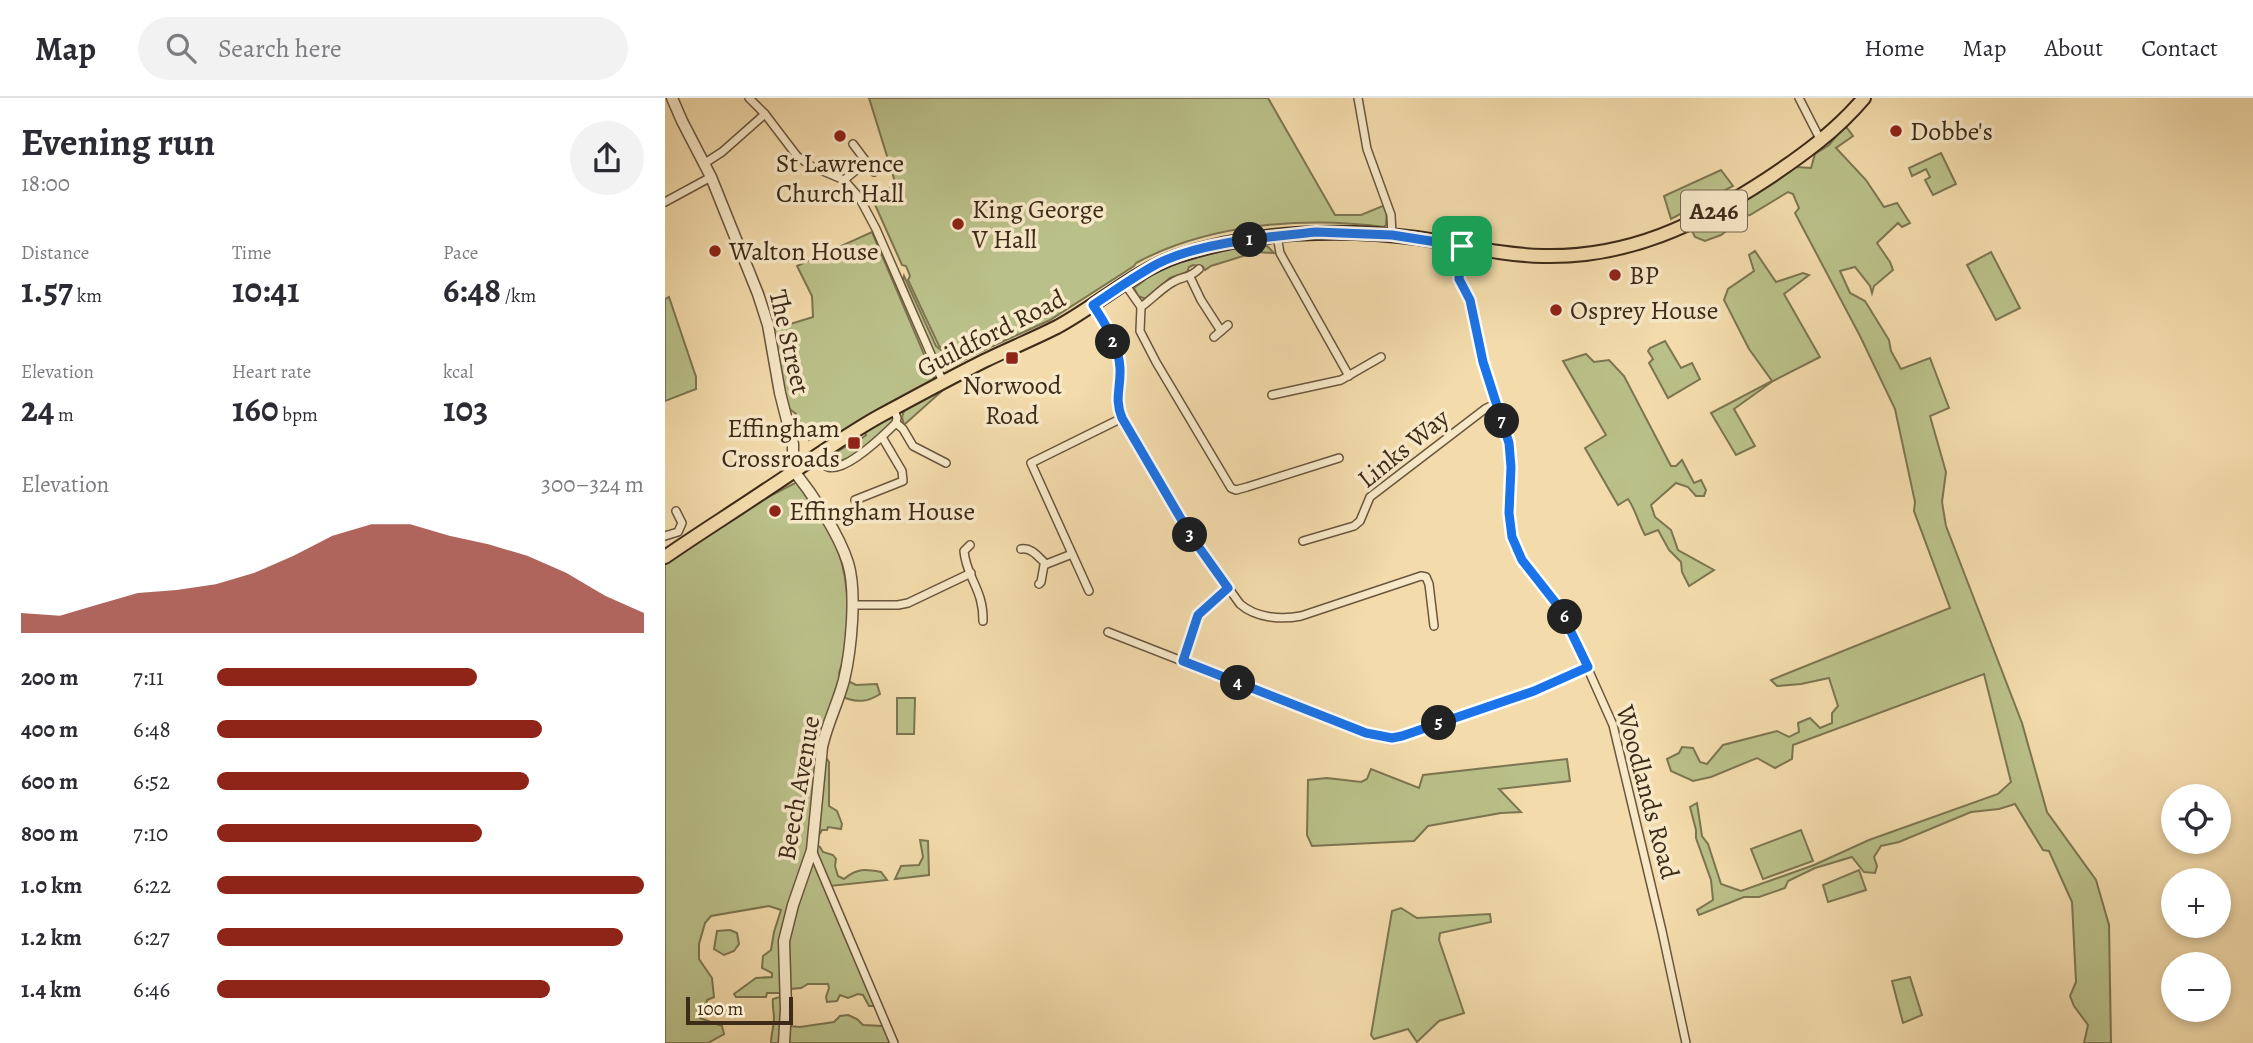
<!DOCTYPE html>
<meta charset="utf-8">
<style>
body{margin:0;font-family:Alegreya,serif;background:#f2f2f3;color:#2b2b33;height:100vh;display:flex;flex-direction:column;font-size:26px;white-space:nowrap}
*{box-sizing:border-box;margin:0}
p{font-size:23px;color:#7c7c81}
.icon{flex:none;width:38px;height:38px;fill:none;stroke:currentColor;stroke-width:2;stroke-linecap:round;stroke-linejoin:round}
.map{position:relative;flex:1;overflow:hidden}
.drawer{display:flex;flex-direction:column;background:#fff;width:665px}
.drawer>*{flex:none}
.tools{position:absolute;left:1496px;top:686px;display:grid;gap:14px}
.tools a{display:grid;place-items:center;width:70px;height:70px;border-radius:50%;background:#fff;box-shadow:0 4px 10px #0003;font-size:35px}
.scale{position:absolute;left:21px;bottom:18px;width:107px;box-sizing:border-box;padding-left:7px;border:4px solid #3d2a19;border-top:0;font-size:19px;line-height:24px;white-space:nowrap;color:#3d2a19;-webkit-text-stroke:5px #f7e8c8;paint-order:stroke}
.pin{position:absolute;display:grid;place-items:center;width:60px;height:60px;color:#fff;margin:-30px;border-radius:14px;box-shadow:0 4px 10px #0006}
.km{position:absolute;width:35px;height:35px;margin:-18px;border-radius:50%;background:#222;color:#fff;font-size:19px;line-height:35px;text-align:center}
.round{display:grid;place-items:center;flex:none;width:74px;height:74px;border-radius:37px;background:#f2f2f3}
.overview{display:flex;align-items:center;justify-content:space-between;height:119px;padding:0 21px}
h1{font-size:38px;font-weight:700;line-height:52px}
.figures{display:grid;grid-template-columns:repeat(3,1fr);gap:10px;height:119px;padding:7px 21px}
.figures div{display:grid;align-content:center}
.figures b{font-size:35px;font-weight:700}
.figures small{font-size:19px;font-weight:400}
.figures p{font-size:19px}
.chart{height:196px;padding:14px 21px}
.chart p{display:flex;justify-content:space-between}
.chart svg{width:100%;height:126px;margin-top:7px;fill:#8f2418;opacity:.7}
ul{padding:0 21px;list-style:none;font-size:23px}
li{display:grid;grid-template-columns:112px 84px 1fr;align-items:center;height:52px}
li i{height:18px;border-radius:9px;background:#8f2418}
header{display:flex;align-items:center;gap:42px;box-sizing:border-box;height:98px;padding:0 35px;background:#fff;border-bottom:2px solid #e1e1e2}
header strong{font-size:33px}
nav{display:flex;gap:38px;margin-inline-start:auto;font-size:24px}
.search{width:490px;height:63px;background:#f2f2f3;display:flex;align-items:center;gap:18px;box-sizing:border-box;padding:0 24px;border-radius:38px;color:#7c7c81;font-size:26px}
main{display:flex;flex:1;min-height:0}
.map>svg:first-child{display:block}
.green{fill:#bac089;stroke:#7c7551;stroke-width:2}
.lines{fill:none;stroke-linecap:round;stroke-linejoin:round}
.minor-casing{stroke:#6a563e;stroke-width:10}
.tertiary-casing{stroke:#6a563e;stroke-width:13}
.primary-casing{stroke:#3d2a19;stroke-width:16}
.minor{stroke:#f7e8c8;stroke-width:7}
.tertiary{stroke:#f7e8c8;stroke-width:10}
.primary{stroke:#f3dbab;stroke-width:12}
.route-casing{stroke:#fff;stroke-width:14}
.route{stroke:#1a73e8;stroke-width:9}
.poi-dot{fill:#8f2418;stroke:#f7e8c8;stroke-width:2.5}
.labels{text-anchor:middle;stroke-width:7;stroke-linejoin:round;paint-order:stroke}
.shield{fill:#f7e8c8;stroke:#75634e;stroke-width:2}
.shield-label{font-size:24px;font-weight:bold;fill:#3d2a19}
.poi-label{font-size:26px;fill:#3d2a19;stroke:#f7e8c8;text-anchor:start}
.street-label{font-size:26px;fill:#3d2a19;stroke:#f7e8c8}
</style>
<header>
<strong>Map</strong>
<div class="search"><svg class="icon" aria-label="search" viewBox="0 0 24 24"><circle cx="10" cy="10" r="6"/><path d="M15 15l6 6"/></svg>Search here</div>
<nav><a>Home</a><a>Map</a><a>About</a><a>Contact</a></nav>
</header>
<main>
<section class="drawer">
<div class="overview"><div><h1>Evening run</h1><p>18:00</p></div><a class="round"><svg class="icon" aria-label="share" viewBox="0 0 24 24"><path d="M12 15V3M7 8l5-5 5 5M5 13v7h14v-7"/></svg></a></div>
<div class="figures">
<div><p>Distance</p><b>1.57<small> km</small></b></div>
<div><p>Time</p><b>10:41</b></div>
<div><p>Pace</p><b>6:48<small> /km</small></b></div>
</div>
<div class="figures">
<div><p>Elevation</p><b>24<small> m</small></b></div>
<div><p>Heart rate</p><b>160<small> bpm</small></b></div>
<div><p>kcal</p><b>103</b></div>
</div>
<div class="chart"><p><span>Elevation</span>300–324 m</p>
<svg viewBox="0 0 160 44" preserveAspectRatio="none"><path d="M0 44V37L10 38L20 34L30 30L40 29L50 27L60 23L70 17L80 10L90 6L100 6L110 10L120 13L130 17L140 23L150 31L160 37V44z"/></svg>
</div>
<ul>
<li><b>200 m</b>7:11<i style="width:61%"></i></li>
<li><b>400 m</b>6:48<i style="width:76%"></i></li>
<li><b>600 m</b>6:52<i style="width:73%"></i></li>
<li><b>800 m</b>7:10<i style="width:62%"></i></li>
<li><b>1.0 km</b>6:22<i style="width:100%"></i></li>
<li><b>1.2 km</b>6:27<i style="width:95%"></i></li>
<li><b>1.4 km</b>6:46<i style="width:78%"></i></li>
</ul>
</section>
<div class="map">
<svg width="1588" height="945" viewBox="0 0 1588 945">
<rect width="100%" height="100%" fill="#f3dbab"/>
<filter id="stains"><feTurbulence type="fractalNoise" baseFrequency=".00286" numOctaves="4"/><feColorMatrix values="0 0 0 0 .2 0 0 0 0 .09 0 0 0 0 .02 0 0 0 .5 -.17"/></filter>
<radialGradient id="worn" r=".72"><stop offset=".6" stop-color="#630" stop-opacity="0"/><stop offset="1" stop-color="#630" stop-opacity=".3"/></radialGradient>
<g class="green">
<path d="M204,0H603L670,117H696L720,107L722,112L721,127L719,129C640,118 543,126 471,165L469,168L385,222L304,259H296L284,255L274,248L243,182L245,178L241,168L237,167L207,100L231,87Z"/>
<path d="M1178,30H1182L1188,38L1171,50L1201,82L1219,109L1232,105L1245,125L1237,129L1233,125L1212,145L1225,164L1228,172L1209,188L1207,195L1205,188L1190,169L1175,173L1185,195L1200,203L1224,242L1226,253L1236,271L1265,260L1284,310L1265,318L1281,374L1277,404L1281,428L1357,625L1382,714L1431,782L1444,827L1446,945H1419L1423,927L1409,908L1405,898L1411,884L1407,804L1384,753L1378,752L1350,706L1334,711L1306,714L1234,744L1216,748L1209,759L1212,768L1210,775L1199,774L1187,759L1150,770L1123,783L1120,790L1094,799H1079L1034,817L1032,812L1048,802L1046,782L1031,740V732L1025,709L1032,705L1037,738L1043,746L1056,786L1076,793L1149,767L1204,742L1333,696L1346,684L1319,576L1128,647L1127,661L1110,670L1092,660L1046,679L1028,683L1006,673L1002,661L1014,655L1017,649L1028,650L1035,664L1042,666L1058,647L1112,633L1124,639L1134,634L1133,625L1145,620L1155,630L1167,625V615L1173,608L1164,580L1136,586L1112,588L1106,582L1285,510L1249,413L1250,404L1230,311L1195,238L1130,115L1134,110L1128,96L1123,94L1085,117L1064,120V131L1056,137L1040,143L1030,139L1027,133L1028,129L1050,117L1056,119L1062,117L1060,112L1131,69L1146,70L1150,56L1164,47Z"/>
<path d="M1276,55L1291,86L1268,97L1260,82L1265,79L1261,71L1247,78L1244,70Z"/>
<path d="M1056,72L1068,88L1006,121L999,98Z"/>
<path d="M207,134L270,282L161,342L160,336L144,342L131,316L122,309L106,232L148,219L147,198L132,168Z"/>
<path d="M599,144L604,146L589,149L602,148L609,155L591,154L546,168L540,172L538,169L528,167L524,169L522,174L505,180L481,201L473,198L469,190L480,182L470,186L472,182C515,160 552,154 599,144Z"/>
<path d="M1090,153L1111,184L1138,175L1144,177L1119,196L1155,259L1108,283L1069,311L1090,348L1071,357L1046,315L1107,283L1084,251L1059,202L1063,191L1089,173L1084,157Z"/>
<path d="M1326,154L1355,210L1331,222L1302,167Z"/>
<path d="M239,178L271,248L283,258L301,261L277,273L238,183Z"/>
<path d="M4,199L31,279V291L0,303V201Z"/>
<path d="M1000,243L1016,270L1027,265L1035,281L1003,300L984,265L988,261L983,253L985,250Z"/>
<path d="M921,256L929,264L944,262L959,278L1006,368H1011L1017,362L1029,385L1036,382L1041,392L1039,398H1031L1023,389L1011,385L986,407L990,419L1006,432L1013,452L1049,472L1024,488L1017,474L1016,464L1004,452L993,432L980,437C973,425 971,412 963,401L953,407L920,350L941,337L898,263Z"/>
<path d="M274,291L278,292L239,327L237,319L240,310Z"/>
<path d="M225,319L228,320V323C217,338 181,369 163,363V359L187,345L189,346L201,337L200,333Z"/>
<path d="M132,384C169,433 186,466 182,528C181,545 180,560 174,575L176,582L165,612L148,759L210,908H204L198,897L193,896L183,900L175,897L172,903L162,904L161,899L164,890L163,886H143L136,890L125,891L124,916L118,945H106C106,937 109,928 109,920C109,914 107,908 108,901L115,899V895H102L101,899H71L69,896L91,880L107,879V875L97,870L98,858L106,852L109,834L116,812L104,808L46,818L40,825L34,846V861L47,880L49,899L42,902L41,909L35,915V920L57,928L59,936L43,945H0V465L99,401Z"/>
<path d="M183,583L191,587L212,586L215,596C203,604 192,605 178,599Z"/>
<path d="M232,600H250L249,636H232Z"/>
<path d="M162,661L164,664V708L172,713L177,726L176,731L163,729L162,732H157L151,742L160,662Z"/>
<path d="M902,661L905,683L834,691L856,714L836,715L763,728L749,743L647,748L642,737L643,682L662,680L696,684L702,681L706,671L754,690L758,677Z"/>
<path d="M1136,732L1148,763L1098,781L1086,751Z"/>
<path d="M255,742L263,743L264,777L230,781L236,768L254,767L258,759Z"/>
<path d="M151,747L155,749L158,754L168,757L171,761L170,768L173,778L179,781C192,770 200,771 216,774L222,782L165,788L152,754Z"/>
<path d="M1194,772L1201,792L1163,804L1158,787Z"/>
<path d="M736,810L752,820L825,816L826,824L775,835L774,842L799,915L774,923L752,944L743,931L709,941L706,937L727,813Z"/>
<path d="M65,832L72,835L74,846L69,853L59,857L49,851L52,833Z"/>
<path d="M1245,879L1257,917L1238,925L1227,883Z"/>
<path d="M183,917L192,921L198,927L218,928L226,945H121L125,928L135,929L169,924L175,918Z"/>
</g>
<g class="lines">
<defs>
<g id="minor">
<path d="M84,0L100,16L132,58L146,68L179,82L194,99L211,131L278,284"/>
<path d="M693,0L702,51L726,117L727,137"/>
<path d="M1134,0L1156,43"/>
<path d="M188,46L209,74"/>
<path d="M40,65L57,54L100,16"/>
<path d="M179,82L201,64"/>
<path d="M0,104L46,79"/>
<path d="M612,138L615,155L684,278"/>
<path d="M797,148L794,181L805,202L818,264L844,345L846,369L844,415L847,439L857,462L888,500L901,522L948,627L997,833L1021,945"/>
<path d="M525,179L536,202L556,233"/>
<path d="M460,186L476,209L475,233L491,264L566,390L571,392L582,389L674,360"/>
<path d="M428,207C440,225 454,248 455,270C456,290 449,300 457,320L526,438L575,506C591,520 616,522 636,518L756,478L761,479L764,486L769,528"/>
<path d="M476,209C487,201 497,190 508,184C520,177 522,182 534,171"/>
<path d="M549,239L563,227"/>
<path d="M607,297L676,282L716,259"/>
<path d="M231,325L238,331L248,348L281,365"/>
<path d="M153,356C155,360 158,368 163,369C180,375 220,336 231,325L232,320L229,311"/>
<path d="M190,402L238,383L237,373L217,339"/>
<path d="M0,438L13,434L17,425L11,413"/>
<path d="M638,443L689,428L695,423L705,399L820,311L832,305"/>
<path d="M305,447L299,453C301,479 319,492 318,523"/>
<path d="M356,451C367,449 374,460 381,466"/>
<path d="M374,486L376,484L379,467L407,456"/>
<path d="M424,493L366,365L457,320"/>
<path d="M187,507H233L243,505L306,475"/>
<path d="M443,534L701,635L727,640L737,638L869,593L923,569"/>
<path d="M518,563L533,517L563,490"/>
<path d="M147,752L229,945"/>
</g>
<g id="tertiary">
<path d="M7,0L17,23L46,79L93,196L103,227L115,295L128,346V357L132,370"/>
<path d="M119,945L121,911L119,843L128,807L147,752L157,649C162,626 173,605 179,582C186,553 192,494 183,465C174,436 148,397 129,373"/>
</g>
<path id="primary" d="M0,459C33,436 67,415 101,392C138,368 174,341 213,319C248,300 283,281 319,263C344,251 368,241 392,229C433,207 469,173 513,158C589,133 674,130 752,140C794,146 835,157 878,158C963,160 1032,127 1102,81C1138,57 1171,33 1199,0"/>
</defs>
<use href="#minor" class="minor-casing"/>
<use href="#tertiary" class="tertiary-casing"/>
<use href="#primary" class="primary-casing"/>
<use href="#minor" class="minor"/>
<use href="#tertiary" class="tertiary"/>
<use href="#primary" class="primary"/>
</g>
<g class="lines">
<defs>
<path id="route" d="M651,134L727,137L797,148L794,181L805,202L818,264L844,345L846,369L844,415L847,439L857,462L894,509L923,569L869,593L737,638L727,640L701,635L518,563L533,517L563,490L526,438L457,320C449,300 456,290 455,270C454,248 440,225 428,207C449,193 470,178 492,166C535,144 603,139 651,134Z"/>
</defs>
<use href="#route" class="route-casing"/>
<use href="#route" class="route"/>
</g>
<g class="poi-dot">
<circle cx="1231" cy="33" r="7"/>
<circle cx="175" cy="38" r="7"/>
<circle cx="293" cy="126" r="7"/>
<circle cx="50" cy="153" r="7"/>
<circle cx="950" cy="177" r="7"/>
<circle cx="891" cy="212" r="7"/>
<rect x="340" y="253" width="14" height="14" rx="3.5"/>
<rect x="182" y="338" width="14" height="14" rx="3.5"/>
<circle cx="110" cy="413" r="7"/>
</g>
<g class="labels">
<rect class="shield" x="1016" y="92.5" width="66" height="41" rx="5"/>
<g class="shield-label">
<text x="1049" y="121">A246</text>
</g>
<g class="poi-label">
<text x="1245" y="42">Dobbe's</text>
<text x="175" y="74" text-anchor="middle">St Lawrence<tspan x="175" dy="30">Church Hall</tspan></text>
<text x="307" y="120">King George<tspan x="307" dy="30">V Hall</tspan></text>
<text x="64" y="162">Walton House</text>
<text x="964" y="186">BP</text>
<text x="905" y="221">Osprey House</text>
<text x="347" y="296" text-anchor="middle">Norwood<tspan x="347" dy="30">Road</tspan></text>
<text x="175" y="339" text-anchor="end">Effingham<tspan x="175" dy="30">Crossroads</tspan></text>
<text x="124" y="422">Effingham House</text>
</g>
<g class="street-label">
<text transform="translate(326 235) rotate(-27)" y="9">Guildford Road</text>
<text transform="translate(125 244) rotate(77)" y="9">The Street</text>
<text transform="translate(738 350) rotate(-39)" y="9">Links Way</text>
<text transform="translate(133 690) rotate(-80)" y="9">Beech Avenue</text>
<text transform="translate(983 694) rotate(75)" y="9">Woodlands Road</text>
</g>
</g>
<rect width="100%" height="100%" filter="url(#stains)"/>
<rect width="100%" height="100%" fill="url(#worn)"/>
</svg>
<div class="tools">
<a><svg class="icon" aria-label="locate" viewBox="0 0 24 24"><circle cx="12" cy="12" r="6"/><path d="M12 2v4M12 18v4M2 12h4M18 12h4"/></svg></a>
<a>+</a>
<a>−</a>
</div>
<div class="scale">100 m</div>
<div class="pin" style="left:797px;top:148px;background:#1e9e55"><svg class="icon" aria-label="arrive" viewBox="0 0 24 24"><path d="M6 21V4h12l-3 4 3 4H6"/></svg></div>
<b class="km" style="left:585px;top:142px">1</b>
<b class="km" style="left:448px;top:244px">2</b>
<b class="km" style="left:525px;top:437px">3</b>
<b class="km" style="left:573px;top:585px">4</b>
<b class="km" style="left:774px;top:625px">5</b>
<b class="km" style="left:900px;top:519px">6</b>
<b class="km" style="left:837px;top:323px">7</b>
</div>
</main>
